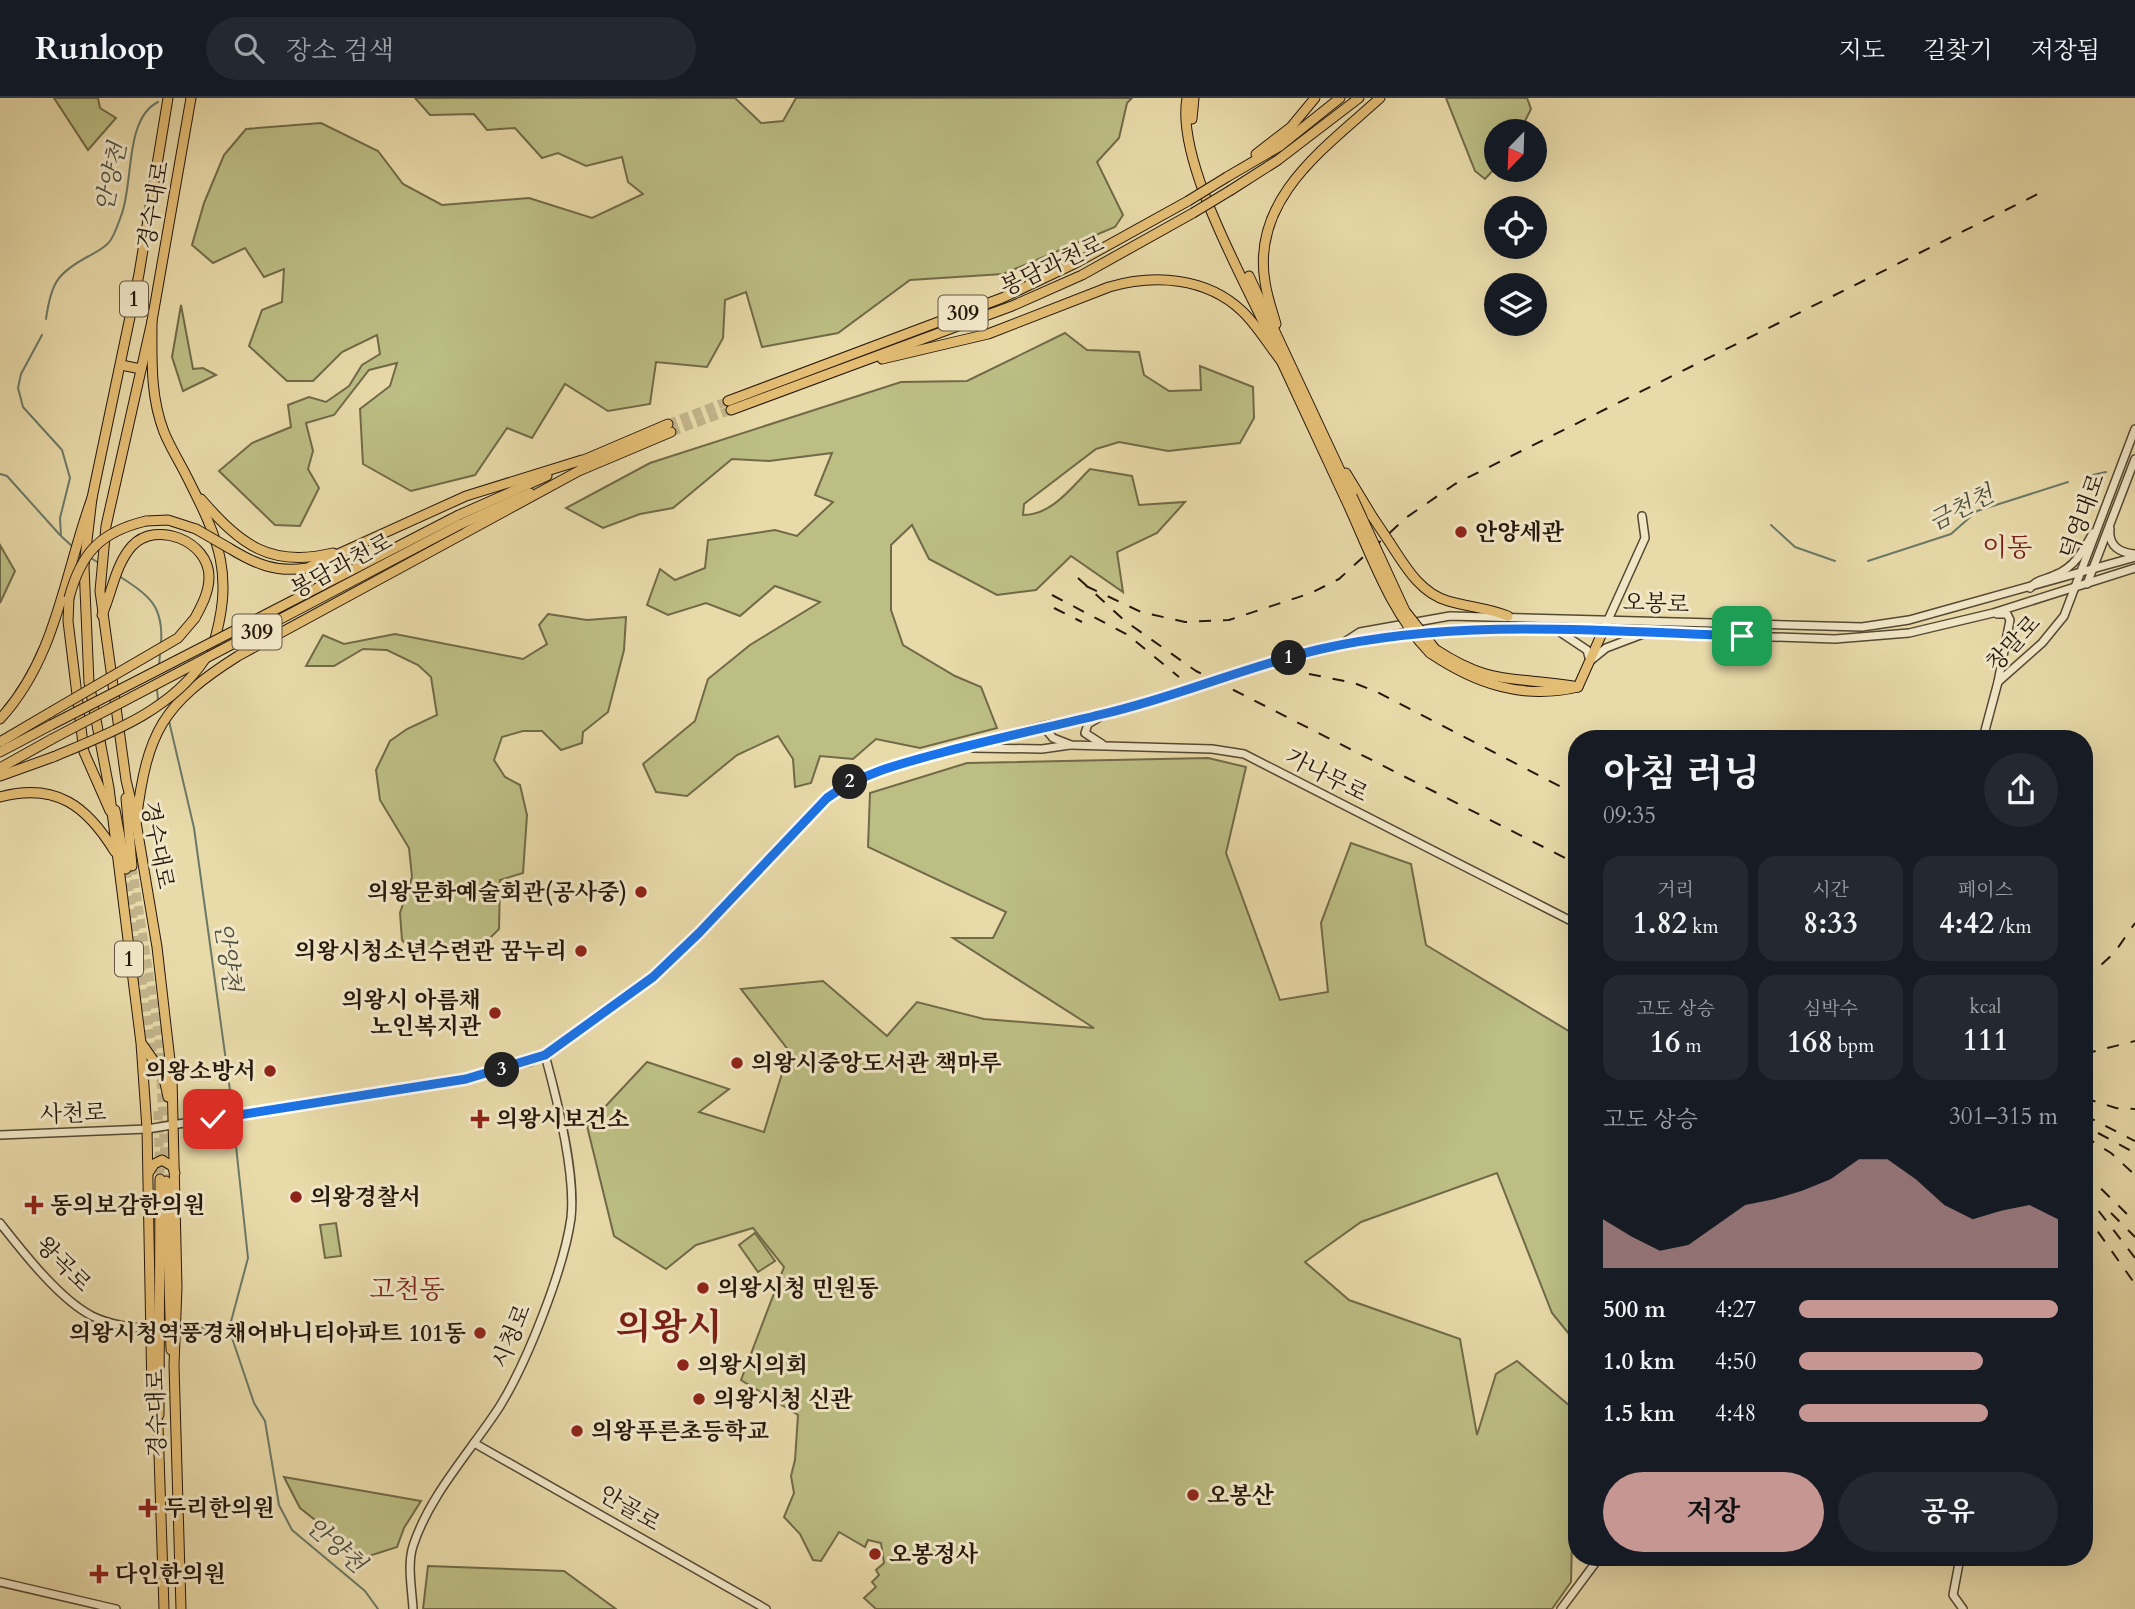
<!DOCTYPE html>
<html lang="ko">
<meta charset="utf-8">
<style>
body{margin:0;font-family:Cardo,"Noto Serif KR",serif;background:#242831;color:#f1f3f6;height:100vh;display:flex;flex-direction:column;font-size:26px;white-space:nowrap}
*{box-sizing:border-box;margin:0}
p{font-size:23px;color:#9ea1a6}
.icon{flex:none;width:38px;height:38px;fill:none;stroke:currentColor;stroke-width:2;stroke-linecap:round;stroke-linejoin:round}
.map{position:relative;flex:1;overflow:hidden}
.details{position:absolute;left:1568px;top:632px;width:525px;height:836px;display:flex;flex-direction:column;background:#171b24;border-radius:28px;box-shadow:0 7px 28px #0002}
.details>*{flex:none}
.needle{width:46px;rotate:203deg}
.controls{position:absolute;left:1484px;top:21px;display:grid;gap:14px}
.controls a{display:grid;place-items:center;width:63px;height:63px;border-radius:50%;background:#171b24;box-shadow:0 7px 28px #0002;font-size:35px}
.pin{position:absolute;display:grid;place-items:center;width:60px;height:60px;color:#fff;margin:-30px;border-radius:14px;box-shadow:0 4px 10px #0006}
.km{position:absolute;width:35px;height:35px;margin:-18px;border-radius:50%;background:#222;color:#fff;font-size:19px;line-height:35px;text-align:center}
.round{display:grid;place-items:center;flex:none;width:74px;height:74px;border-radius:37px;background:#242831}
.headline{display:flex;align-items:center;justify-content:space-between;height:119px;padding:0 35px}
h1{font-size:38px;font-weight:700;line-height:52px}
.stats{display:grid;grid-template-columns:repeat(3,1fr);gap:10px;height:119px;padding:7px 35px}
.stats div{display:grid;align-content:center;border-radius:18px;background:#242831;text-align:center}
.stats b{font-size:30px;font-weight:700}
.stats small{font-size:19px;font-weight:400}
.stats p{font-size:19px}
.chart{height:196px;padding:14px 35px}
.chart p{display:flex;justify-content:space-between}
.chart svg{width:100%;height:126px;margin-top:7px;fill:#c59692;opacity:.7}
.cta{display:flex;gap:14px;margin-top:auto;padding:14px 35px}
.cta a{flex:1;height:80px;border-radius:42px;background:#c59692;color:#111;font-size:28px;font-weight:700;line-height:80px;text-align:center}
.cta a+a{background:#242831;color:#f1f3f6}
ul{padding:0 35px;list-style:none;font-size:23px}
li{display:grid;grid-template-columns:112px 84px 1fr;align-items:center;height:52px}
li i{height:18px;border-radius:9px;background:#c59692}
header{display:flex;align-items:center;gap:42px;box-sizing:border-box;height:98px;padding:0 35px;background:#171b24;border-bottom:2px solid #363941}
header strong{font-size:33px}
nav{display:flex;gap:38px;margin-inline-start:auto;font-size:24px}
.search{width:490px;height:63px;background:#242831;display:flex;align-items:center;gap:18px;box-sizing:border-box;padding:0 24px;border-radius:38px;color:#9ea1a6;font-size:26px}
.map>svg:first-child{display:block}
.green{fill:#bcbe84;stroke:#706a48;stroke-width:2}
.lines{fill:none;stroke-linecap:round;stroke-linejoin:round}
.stream{stroke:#6a7967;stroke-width:2}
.primary-tunnel{stroke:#c2b38a;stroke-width:9;stroke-dasharray:9 4.5;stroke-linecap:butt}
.trunk-tunnel{stroke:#c2b38a;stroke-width:9;stroke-dasharray:9 4.5;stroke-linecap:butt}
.tertiary-casing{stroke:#554833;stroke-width:10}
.primary-casing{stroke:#24170c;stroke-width:11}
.trunk-casing{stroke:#24170c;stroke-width:11}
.tertiary{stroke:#f1e7c7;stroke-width:7}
.primary{stroke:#e4bd74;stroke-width:9}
.trunk{stroke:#e4bd74;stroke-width:9}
.rail{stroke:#24170c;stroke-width:2;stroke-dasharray:12 12;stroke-linecap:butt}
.tertiary-bridge-casing{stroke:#554833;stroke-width:10;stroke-linecap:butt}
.trunk-bridge-casing{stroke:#24170c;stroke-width:11;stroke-linecap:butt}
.tertiary-bridge{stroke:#f1e7c7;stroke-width:7}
.trunk-bridge{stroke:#e4bd74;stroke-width:9}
.route-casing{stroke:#fff;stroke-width:14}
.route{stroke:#1a73e8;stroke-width:9}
.poi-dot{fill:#8f2418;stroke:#f1e7c7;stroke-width:2.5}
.labels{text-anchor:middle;stroke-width:6;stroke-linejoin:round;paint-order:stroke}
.shield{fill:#f1e7c7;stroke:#625544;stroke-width:2}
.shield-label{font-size:21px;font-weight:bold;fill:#24170c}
.street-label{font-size:23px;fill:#24170c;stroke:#f1e7c7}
.poi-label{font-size:23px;font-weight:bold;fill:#24170c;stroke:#f1e7c7;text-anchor:start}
.water-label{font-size:24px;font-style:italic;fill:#4d5041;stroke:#f1e7c7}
.quarter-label{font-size:26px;fill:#7a1f14;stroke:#f1e7c7}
.town-label{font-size:37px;font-weight:bold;fill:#7a1f14;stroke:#f1e7c7}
</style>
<header>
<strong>Runloop</strong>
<div class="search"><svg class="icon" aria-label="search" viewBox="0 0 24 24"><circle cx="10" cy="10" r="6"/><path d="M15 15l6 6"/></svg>장소 검색</div>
<nav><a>지도</a><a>길찾기</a><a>저장됨</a></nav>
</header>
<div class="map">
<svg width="2135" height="1511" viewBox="0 0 2135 1511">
<rect width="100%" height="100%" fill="#e9daa9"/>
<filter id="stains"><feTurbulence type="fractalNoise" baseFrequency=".00286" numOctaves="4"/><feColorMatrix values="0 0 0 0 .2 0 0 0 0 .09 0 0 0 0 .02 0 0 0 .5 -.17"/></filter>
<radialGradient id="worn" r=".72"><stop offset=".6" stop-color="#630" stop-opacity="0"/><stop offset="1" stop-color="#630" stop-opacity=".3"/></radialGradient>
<g class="green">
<path d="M54,0H98L100,10L116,20L88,52Z"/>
<path d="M415,0H735L761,25L783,23L796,0H1132L1127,5L1119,40L1097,64L1123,117L1115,129L1003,176L910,182L838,235L762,249L746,194L725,202L723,240L707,269L656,264L650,306L608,313L565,286L532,340L507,330L475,377L411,393L363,366L360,311L390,288L397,265L369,272L334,317L306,325L313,353L308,371L319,390L300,428L275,427L219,373L252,345L291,329L288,307L309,299L326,304L349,288L362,267L380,256L377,237L342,254L313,283H287L249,248L262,212L282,204L284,171L264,179L245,150L213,165L192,147L204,105L224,57L246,31L321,25L378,53L403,86L442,107L529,100L592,120L643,96L628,84L622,59L586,68L558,55L542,60L515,30L487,32L474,16L430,17Z"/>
<path d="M1446,0H1527L1531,11L1520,33H1496V69L1485,81L1475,73Z"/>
<path d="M181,207L193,271L203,270L216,277L183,293L172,259Z"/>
<path d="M1065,235L1087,252L1139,254L1144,277L1169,293L1201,292L1200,268L1253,289L1254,320L1240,345L1168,353L1119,344L1096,351L1024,406L1023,417C1052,417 1071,390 1090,371L1132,378L1139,407L1185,404L1157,435L1117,454L1123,494L1071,458L1036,492L997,497L929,461L912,427L891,447V512L903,547L955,578L981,589L997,630L920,650L876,641L853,661L820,658L811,685L795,689L793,661L778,638L737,657L687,698L656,694L643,666L695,623L708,581L750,547L820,504L775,488L740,518L706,505L668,517L647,507L660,471L675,482L705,470L708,442L775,432L797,438L833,404L815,397L832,355L769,363L732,361L673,410L640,416L603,430L566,410L650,365L901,284L967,283Z"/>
<path d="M0,447L15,473L0,505Z"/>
<path d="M548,516L587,522L626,519L624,552L608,614L583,634L582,645L561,652L542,633H523L502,639L494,662L505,679L520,687L527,717L523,775L500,782L499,831L484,846L463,857L446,850L410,851L402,842L400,815L412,779L409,750L380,702L376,672L390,643L407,631L437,617L431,579L418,567L387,552L363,551L334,568H306L323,537L344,546L395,536L523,561L547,546L539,527Z"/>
<path d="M1208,660L1246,669L1226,755L1280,902L1328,894L1321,825L1351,745L1411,766L1426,847L1577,938V1246L1552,1215L1497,1075L1361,1124L1305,1164L1349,1202L1460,1241L1477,1337L1496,1276L1517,1263L1577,1314V1395L1573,1402L1571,1484L1552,1511H876L864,1500L876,1489L872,1484L879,1477L876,1472L884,1465L881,1445L868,1442L865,1449L839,1434L821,1463L813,1462L800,1436L784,1419L794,1395L791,1378L795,1362L798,1317L741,1282L784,1169L753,1130L696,1147L666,1171L614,1138L587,1028L647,964L729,991L699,1014L764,1034L789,953L741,891L823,883L887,938L917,904L984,921L1094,930L953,840H993L1006,814L868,749L870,695L967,665Z"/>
<path d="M336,1125L341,1158L325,1160L320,1127Z"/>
<path d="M755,1135L775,1163L758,1174L739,1147Z"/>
<path d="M284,1379L421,1403L404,1430L397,1449L363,1460L300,1410Z"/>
<path d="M428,1468L564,1473L616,1511H423Z"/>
</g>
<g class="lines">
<g class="stream">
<path d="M46,221C51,185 57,175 89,158C96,154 105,150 110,143C115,136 118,126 121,118C134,86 124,21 158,4"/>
<path d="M42,237L21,276L18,290L23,309L62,352L70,380L60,420L61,438L73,449"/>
<path d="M0,376L7,378L60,437"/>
<path d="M2088,378L2106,374"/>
<path d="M1771,427L1795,449L1835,463"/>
<path d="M89,459L99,465"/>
<path d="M1868,463L1951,436L1977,413L2068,384"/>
<path d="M119,478C150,498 164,508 161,547"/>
<path d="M159,568L160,556"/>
<path d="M157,591L158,602"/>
<path d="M169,623L194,730L233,1014"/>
<path d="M233,1020L248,1160L229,1231L254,1305L265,1323L279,1407L292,1432L365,1493L378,1511"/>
<path d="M187,1229L228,1231"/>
</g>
<g class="primary-tunnel">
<path d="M132,768L159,941L166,1083"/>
<path d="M126,771L154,964"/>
<path d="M158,1013L160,1081"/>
</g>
<g class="trunk-tunnel">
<path d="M668,326L728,303"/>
<path d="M671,334L731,312"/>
</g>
<defs>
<g id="tertiary">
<path d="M2110,431C2108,448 2120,455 2135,456"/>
<path d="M2087,486L2135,361"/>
<path d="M2030,490C2037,481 2045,482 2055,477C2075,469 2083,453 2093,435"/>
<path d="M1997,516H2007L2010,522L1998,584"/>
<path d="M1603,533L1645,440L1642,418"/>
<path d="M1560,534L1587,552L1590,563L1606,550L1643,536"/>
<path d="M1340,547L1360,534L1450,518L1862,529L1909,522L2135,459"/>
<path d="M1313,553L1417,535L1507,530L1835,541L1909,535L1993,515L2135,470"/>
<path d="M1100,619L1088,626L1085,635L1102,646"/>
<path d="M1043,628L1053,640L1071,647L1212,651L1244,656L1577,826"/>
<path d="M1983,640L1998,584L2042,545L2064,518L2135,331"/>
<path d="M973,650L1042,651L1070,647"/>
<path d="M0,1037L147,1031L466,980L530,964L557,950L653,879L699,836L806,720L848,685L901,665L1043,628L1106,616L1164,597"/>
<path d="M0,1125C23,1154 59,1201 92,1218C110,1227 130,1229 150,1231"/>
<path d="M474,1345L766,1511"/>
<path d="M1960,1460L1953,1497L1963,1511"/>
<path d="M0,1484L116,1511"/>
<path d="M413,1511C412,1491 407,1467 413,1448C430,1396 471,1353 500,1308C527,1264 564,1171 571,1120C576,1075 557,1001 545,957"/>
<path d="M1561,1511L1599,1460"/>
</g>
<g id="primary">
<path d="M121,267L141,271"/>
<path d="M126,700L132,768"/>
<path d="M115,712L126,771"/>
<path d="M142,946L163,976L168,999L172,997"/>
<path d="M149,1074L154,1066L162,1062L172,1068L175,1075"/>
<path d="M166,1083L171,1252"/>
<path d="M159,1317L160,1081"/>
<path d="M164,1511L158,1326L152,1297L147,1031L141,945L109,690L89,585L84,468L92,400L139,176L168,0"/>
<path d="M181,1511L174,1267L177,1189L172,980L157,849L136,724L126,682L100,493L106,428L152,223L191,0"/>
</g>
<g id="trunk">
<path d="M1187,0C1176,61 1240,174 1266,230C1293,287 1319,344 1345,400"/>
<path d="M1192,21L1194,0"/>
<path d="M1256,56L1291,29L1315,0"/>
<path d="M1227,79L1280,48L1340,0"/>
<path d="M1231,92L1278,62L1359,0"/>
<path d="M1249,178L1352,398"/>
<path d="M152,223C152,261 150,298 164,334C170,349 179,363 186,377C220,444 235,477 212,551"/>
<path d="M1276,226C1272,212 1267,198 1265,184C1251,100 1326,49 1380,0"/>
<path d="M882,261L988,236L1109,189C1154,176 1206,179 1242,213C1257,227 1269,248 1282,264"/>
<path d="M728,303L1002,200L1076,165L1188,103"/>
<path d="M731,312L1012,208L1082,177L1193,115"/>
<path d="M579,364L668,326"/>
<path d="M581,372L671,334"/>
<path d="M1346,375L1372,418"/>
<path d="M201,401C241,447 270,470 333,455"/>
<path d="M459,417L547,378"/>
<path d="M146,423L168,422L196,431"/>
<path d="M461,426L530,395"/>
<path d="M1390,445C1405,468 1420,495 1448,503C1469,509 1488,510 1508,518"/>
<path d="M229,450C255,466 276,475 307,470L466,398L582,362"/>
<path d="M69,500L68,523L84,654L110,713"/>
<path d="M102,517C112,495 115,467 132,448C156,422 209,443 209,479C209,494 202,507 195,520"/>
<path d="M1435,551C1491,588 1512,578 1573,588"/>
<path d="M1430,555C1476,586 1523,602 1578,589"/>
<path d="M1578,589L1603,533"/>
<path d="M0,621C57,559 64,476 92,400"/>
<path d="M0,644L51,614"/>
<path d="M0,654L51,627"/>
<path d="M0,670L52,641"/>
<path d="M0,678L53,659"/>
<path d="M0,699C56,684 87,708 115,754"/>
<path d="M136,724C147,634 162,606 238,558L586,369"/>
</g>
</defs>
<use href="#tertiary" class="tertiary-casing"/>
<use href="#primary" class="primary-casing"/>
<use href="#trunk" class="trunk-casing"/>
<use href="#tertiary" class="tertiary"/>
<use href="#primary" class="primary"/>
<use href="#trunk" class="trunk"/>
<g class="rail">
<path d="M1078,480L1125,523L1196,573L1577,766"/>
<path d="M1086,488L1141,514L1185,524L1229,522L1311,495L1339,481L1407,419L1455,386L2038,96"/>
<path d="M1052,497L1128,537L1179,579"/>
<path d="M1054,510L1082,524"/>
<path d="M1309,576L1354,585L1377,594L1577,697"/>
<path d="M2084,883L2115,854L2135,825"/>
<path d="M2084,956L2135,943"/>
<path d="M2084,1000L2116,1010L2135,1011"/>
<path d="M2084,1017L2135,1043"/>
<path d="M2098,1035L2135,1055"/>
<path d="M2084,1038L2111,1055L2135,1077"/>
<path d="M2084,1074L2129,1118"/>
<path d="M2084,1094L2135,1160"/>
<path d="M2084,1114L2135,1186"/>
<path d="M2111,1115L2135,1139"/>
</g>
<defs>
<path id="tertiary-bridge" d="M1164,597L1313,553"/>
<g id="trunk-bridge">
<path d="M1188,103L1227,79"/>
<path d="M1193,115L1231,92"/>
<path d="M1352,398L1405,513L1435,551"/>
<path d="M1345,400C1370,453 1389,513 1430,555"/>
<path d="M1372,418L1390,445"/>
<path d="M196,431L229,450"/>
<path d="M69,500C81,455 100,434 146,423"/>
<path d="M51,614L178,540L195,520"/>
<path d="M51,627L459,417"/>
<path d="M52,641L461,426"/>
<path d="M53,659C108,636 171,613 205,561"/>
</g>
</defs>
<use href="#tertiary-bridge" class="tertiary-bridge-casing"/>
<use href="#trunk-bridge" class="trunk-bridge-casing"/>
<use href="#tertiary-bridge" class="tertiary-bridge"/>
<use href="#trunk-bridge" class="trunk-bridge"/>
</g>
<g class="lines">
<defs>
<path id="route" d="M213,1021L466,981L545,957L653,879L699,835L827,700C861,675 903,665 944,654C997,640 1050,629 1103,616C1177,599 1247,568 1321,551C1459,520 1601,533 1742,538"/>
</defs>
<use href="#route" class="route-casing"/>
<use href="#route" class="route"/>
</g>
<g class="poi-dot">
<circle cx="1461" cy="434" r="7"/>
<circle cx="641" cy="794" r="7"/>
<circle cx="581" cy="853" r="7"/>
<circle cx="495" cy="915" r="7"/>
<circle cx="737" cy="965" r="7"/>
<circle cx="270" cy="973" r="7"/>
<path d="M476.5 1010.5h7v7h7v7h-7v7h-7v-7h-7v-7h7z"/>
<circle cx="296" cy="1099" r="7"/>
<path d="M30.5 1096.5h7v7h7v7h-7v7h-7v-7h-7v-7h7z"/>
<circle cx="703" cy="1190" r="7"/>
<circle cx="480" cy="1235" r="7"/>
<circle cx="683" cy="1267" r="7"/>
<circle cx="699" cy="1301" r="7"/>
<circle cx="577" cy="1333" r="7"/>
<circle cx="1193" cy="1397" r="7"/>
<path d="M144.5 1399.5h7v7h7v7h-7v7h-7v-7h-7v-7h7z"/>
<circle cx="875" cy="1456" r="7"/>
<path d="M95.5 1465.5h7v7h7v7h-7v7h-7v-7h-7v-7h7z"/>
</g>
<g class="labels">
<g class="shield">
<rect x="120" y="183.5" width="28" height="35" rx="5"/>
<rect x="938.5" y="197.5" width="49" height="35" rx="5"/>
<rect x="232.5" y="516.5" width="49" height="35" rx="5"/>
<rect x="115" y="843.5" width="28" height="35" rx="5"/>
</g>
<g class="shield-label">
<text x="134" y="208">1</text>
<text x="963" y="222">309</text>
<text x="257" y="541">309</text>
<text x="129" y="868">1</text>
</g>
<g class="street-label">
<text transform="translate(153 107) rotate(-80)" y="8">경수대로</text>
<text transform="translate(1052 167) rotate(-25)" y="8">봉담과천로</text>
<text transform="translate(2082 418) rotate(-70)" y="8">덕영대로</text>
<text transform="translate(341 467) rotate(-28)" y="8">봉담과천로</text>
<text transform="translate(1656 505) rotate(2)" y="8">오봉로</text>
<text transform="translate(2013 545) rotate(-47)" y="8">창말로</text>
<text transform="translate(1327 677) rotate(27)" y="8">가나무로</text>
<text transform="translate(158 747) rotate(79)" y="8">경수대로</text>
<text transform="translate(73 1015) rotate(-2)" y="8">사천로</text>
<text transform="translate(64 1166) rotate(45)" y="8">왕곡로</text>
<text transform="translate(511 1238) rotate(-68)" y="8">시청로</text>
<text transform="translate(156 1315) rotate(-91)" y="8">경수대로</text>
<text transform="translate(630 1410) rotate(30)" y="8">안골로</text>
</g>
<g class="poi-label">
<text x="1475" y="442">안양세관</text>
<text x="627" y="802" text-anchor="end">의왕문화예술회관(공사중)</text>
<text x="567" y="861" text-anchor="end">의왕시청소년수련관 꿈누리</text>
<text x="481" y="910" text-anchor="end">의왕시 아름채<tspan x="481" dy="26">노인복지관</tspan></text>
<text x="751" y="973">의왕시중앙도서관 책마루</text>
<text x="256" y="981" text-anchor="end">의왕소방서</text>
<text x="496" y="1029">의왕시보건소</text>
<text x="310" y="1107">의왕경찰서</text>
<text x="50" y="1115">동의보감한의원</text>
<text x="717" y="1198">의왕시청 민원동</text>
<text x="466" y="1243" text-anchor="end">의왕시청역풍경채어바니티아파트 101동</text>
<text x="697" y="1275">의왕시의회</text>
<text x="713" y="1309">의왕시청 신관</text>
<text x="591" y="1341">의왕푸른초등학교</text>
<text x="1207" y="1405">오봉산</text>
<text x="164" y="1418">두리한의원</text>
<text x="889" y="1464">오봉정사</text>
<text x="115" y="1484">다인한의원</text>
</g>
<g class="water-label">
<text transform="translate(111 79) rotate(-78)" y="8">안양천</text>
<text transform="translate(1961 410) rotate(-27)" y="8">금천천</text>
<text transform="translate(228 859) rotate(82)" y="8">안양천</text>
<text transform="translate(336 1447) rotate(41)" y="8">안양천</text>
</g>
<g class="quarter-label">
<text x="2007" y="458">이동</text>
<text x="407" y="1200">고천동</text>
</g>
<g class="town-label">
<text x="669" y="1241">의왕시</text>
</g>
</g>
<rect width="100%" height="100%" filter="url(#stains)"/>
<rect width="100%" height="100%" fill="url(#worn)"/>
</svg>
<div class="controls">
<a><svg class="needle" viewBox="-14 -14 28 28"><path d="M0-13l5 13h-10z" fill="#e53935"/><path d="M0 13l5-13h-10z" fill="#9ea1a6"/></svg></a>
<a><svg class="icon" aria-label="locate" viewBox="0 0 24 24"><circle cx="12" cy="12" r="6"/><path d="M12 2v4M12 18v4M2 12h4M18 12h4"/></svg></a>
<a><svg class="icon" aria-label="layers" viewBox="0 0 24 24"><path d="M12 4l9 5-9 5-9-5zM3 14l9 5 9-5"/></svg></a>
</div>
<div class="pin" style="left:1742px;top:538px;background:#1e9e55"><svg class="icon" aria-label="arrive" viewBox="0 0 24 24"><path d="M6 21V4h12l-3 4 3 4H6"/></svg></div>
<div class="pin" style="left:213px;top:1021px;background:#d93025"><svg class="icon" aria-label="check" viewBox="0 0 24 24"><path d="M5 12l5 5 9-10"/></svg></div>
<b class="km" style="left:1289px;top:560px">1</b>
<b class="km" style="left:850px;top:684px">2</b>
<b class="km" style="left:502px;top:972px">3</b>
<section class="details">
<div class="headline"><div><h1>아침 러닝</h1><p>09:35</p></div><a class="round"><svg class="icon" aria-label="share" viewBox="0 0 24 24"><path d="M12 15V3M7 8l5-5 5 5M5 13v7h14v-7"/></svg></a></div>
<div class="stats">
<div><p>거리</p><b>1.82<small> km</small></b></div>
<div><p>시간</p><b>8:33</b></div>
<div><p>페이스</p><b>4:42<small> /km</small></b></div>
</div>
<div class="stats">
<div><p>고도 상승</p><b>16<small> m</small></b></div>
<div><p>심박수</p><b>168<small> bpm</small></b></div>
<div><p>kcal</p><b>111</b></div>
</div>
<div class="chart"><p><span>고도 상승</span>301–315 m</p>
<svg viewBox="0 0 160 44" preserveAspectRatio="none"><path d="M0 44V27L10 33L20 38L30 36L40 29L50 22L60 20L70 17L80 13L90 6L100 6L110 13L120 22L130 27L140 24L150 22L160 27V44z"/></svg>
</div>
<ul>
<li><b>500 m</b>4:27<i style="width:100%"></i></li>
<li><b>1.0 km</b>4:50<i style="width:71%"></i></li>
<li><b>1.5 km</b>4:48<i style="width:73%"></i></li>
</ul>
<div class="cta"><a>저장</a><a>공유</a></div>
</section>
</div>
